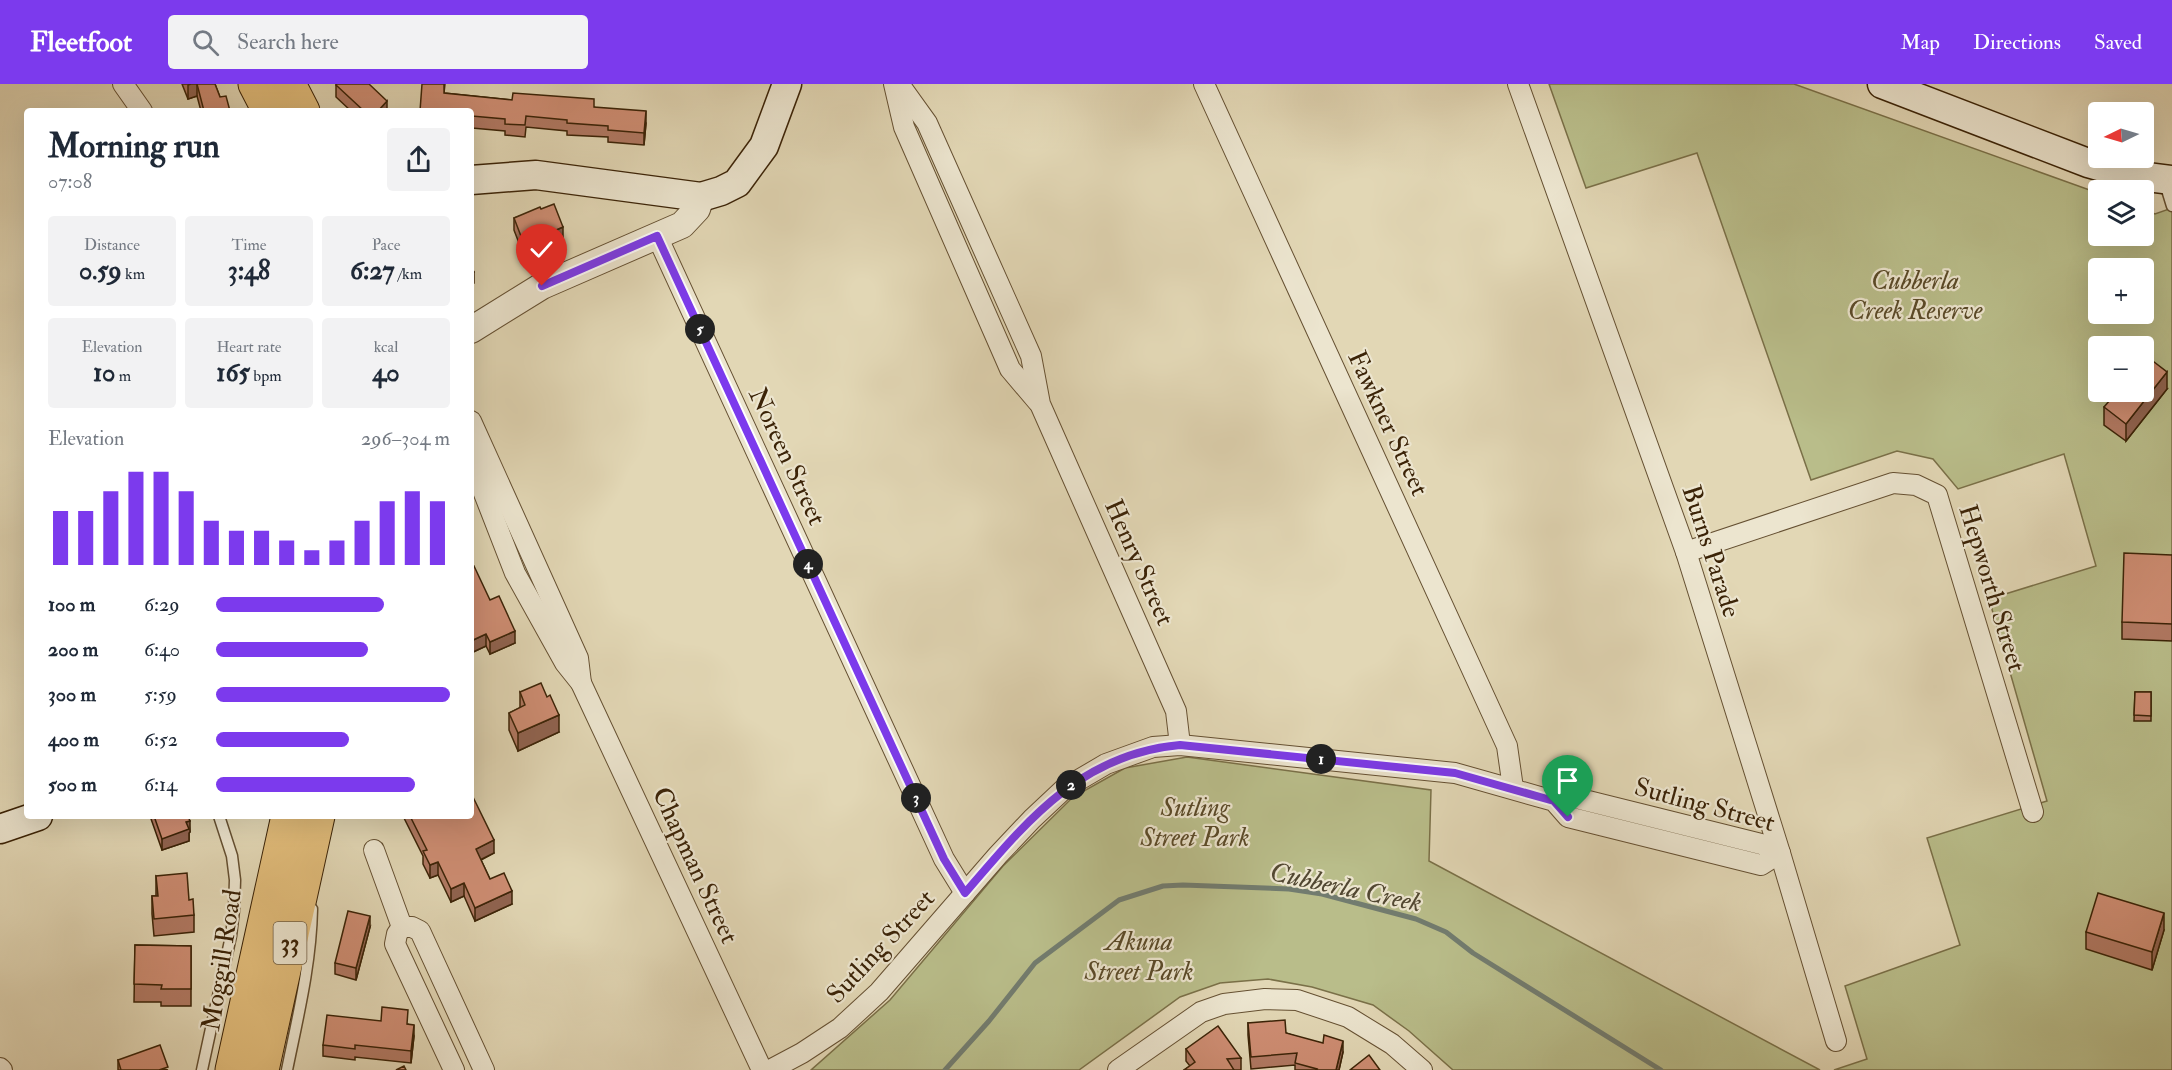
<!DOCTYPE html>
<meta charset="utf-8">
<style>
body{margin:0;font-family:"IM FELL Double Pica",serif;background:#f2f2f3;color:#1f2937;height:100vh;display:flex;flex-direction:column;font-size:22px;white-space:nowrap}
*{box-sizing:border-box;margin:0}
p{font-size:20px;color:#747a83}
.icon{flex:none;width:33px;height:33px;fill:none;stroke:currentColor;stroke-width:2;stroke-linecap:round;stroke-linejoin:round}
.map{position:relative;flex:1;overflow:hidden}
.details{position:absolute;left:24px;top:24px;width:450px;height:711px;display:flex;flex-direction:column;background:#fff;border-radius:6px;box-shadow:0 6px 24px #0002}
.details>*{flex:none}
.needle{width:39px;rotate:265deg}
.fabs{position:absolute;left:2088px;top:18px;display:grid;gap:12px}
.fabs a{display:grid;place-items:center;width:66px;height:66px;border-radius:6px;background:#fff;box-shadow:0 6px 24px #0002;font-size:30px}
.pin{position:absolute;display:grid;place-items:center;width:51px;height:51px;color:#fff;margin:-62px -26px;border-radius:50% 50% 50% 0;rotate:-45deg;box-shadow:0 0 6px #0007}
.pin .icon{rotate:45deg}
.km{position:absolute;width:30px;height:30px;margin:-15px;border-radius:50%;background:#222;color:#fff;font-size:16px;line-height:30px;text-align:center}
.round{display:grid;place-items:center;flex:none;width:63px;height:63px;border-radius:6px;background:#f2f2f3}
.head{display:flex;align-items:center;justify-content:space-between;height:102px;padding:0 24px}
h1{font-size:33px;font-weight:700;line-height:45px}
.metrics{display:grid;grid-template-columns:repeat(3,1fr);gap:9px;height:102px;padding:6px 24px}
.metrics div{display:grid;align-content:center;border-radius:6px;background:#f2f2f3;text-align:center}
.metrics b{font-size:26px;font-weight:700}
.metrics small{font-size:16px;font-weight:400}
.metrics p{font-size:16px}
.chart{height:168px;padding:12px 24px}
.chart p{display:flex;justify-content:space-between}
.chart svg{width:100%;height:108px;margin-top:6px;stroke:#7c3aed;stroke-width:6}
ul{padding:0 24px;list-style:none;font-size:20px}
li{display:grid;grid-template-columns:96px 72px 1fr;align-items:center;height:45px}
li i{height:15px;border-radius:8px;background:#7c3aed}
header{display:flex;align-items:center;gap:36px;box-sizing:border-box;height:84px;padding:0 30px;background:#7c3aed;color:#fff}
header strong{font-size:28px}
nav{display:flex;gap:33px;margin-inline-start:auto;font-size:21px}
.search{width:420px;height:54px;background:#f2f2f3;display:flex;align-items:center;gap:15px;box-sizing:border-box;padding:0 21px;border-radius:6px;color:#747a83;font-size:22px}
.map>svg:first-child{display:block}
.green{fill:#b9bd8a;stroke:#7a7048;stroke-width:1.5;fill-rule:evenodd}
.lines{fill:none;stroke-linecap:round;stroke-linejoin:round}
.stream{stroke:#727c6f;stroke-width:5}
.service-casing{stroke:#655032;stroke-width:13}
.minor-casing{stroke:#655032;stroke-width:22}
.tertiary-casing{stroke:#655032;stroke-width:28}
.secondary-casing{stroke:#3b2307;stroke-width:31}
.trunk-casing{stroke:#3b2307;stroke-width:35}
.service{stroke:#ece5cf;stroke-width:10}
.minor{stroke:#ece5cf;stroke-width:20}
.tertiary{stroke:#ece5cf;stroke-width:26}
.secondary{stroke:#ece5cf;stroke-width:28}
.trunk{stroke:#e1bc7a;stroke-width:33}
.wall{fill:#b17963;stroke:#3b2307;stroke-width:1.5}
.shaded-wall{fill:#906350;stroke:#3b2307;stroke-width:1.5}
.building{fill:#ce8d73;stroke:#3b2307;stroke-width:1.5}
.route-casing{stroke:#fff;stroke-width:12}
.route{stroke:#7c3aed;stroke-width:8}
.labels{text-anchor:middle;stroke-width:4.5;stroke-linejoin:round;paint-order:stroke}
.shield{fill:#ece5cf;stroke:#705d43;stroke-width:1.5}
.shield-label{font-size:24px;font-weight:bold;fill:#3b2307}
.park-label{font-size:26px;font-style:italic;fill:#5a4a28;stroke:#ece5cf}
.street-label{font-size:26px;fill:#3b2307;stroke:#ece5cf}
.water-label{font-size:27px;font-style:italic;fill:#524832;stroke:#ece5cf}
</style>
<header>
<strong>Fleetfoot</strong>
<div class="search"><svg class="icon" aria-label="search" viewBox="0 0 24 24"><circle cx="10" cy="10" r="6"/><path d="M15 15l6 6"/></svg>Search here</div>
<nav><a>Map</a><a>Directions</a><a>Saved</a></nav>
</header>
<div class="map">
<svg width="2172" height="986" viewBox="0 0 2172 986">
<rect width="100%" height="100%" fill="#e2d7b5"/>
<filter id="stains"><feTurbulence type="fractalNoise" baseFrequency=".00333" numOctaves="4"/><feColorMatrix values="0 0 0 0 .2 0 0 0 0 .09 0 0 0 0 .02 0 0 0 .5 -.17"/></filter>
<radialGradient id="worn" r=".72"><stop offset=".6" stop-color="#630" stop-opacity="0"/><stop offset="1" stop-color="#630" stop-opacity=".3"/></radialGradient>
<g class="green">
<path d="M1549,0H1794L2098,109V152H2144V125L2155,130L2172,124V986H1834L1867,975L1845,902L1960,861L1927,754L2047,717L1989,515L2096,482L2064,370L1958,405L1933,375L1897,367L1811,396L1697,69L1586,104ZM2098,184H2144V230H2098ZM2098,262H2144V308H2098Z"/>
<path d="M1187,673L1431,706L1429,777L1820,986H1453L1409,947L1373,921L1312,903L1268,895L1220,899L1180,913L1079,986H811L890,916L1003,782L1073,713L1125,684Z"/>
</g>
<g class="lines">
<path class="stream" d="M945,986L989,937L1035,879L1119,816L1163,802L1183,801L1289,805L1322,810L1416,835L1446,848L1473,869L1661,986"/>
<defs>
<g id="service">
<path d="M2164,96L2172,122"/>
<path d="M202,986L231,852L234,826L235,796L232,772L219,732"/>
<path d="M287,986C298,932 311,880 312,825"/>
</g>
<g id="minor">
<path d="M123,0L142,27"/>
<path d="M894,0L904,43L1010,285L1038,318"/>
<path d="M899,0L927,39L1031,272L1040,320L1176,627L1180,661"/>
<path d="M1204,0L1507,662L1513,704"/>
<path d="M1518,0L1686,468L1780,769L1836,957"/>
<path d="M657,152L944,775L965,809"/>
<path d="M471,337L578,574L581,599"/>
<path d="M471,376L515,489L565,579L581,599L762,986"/>
<path d="M1686,468L1893,399L1916,401L1937,411L2033,728"/>
<path d="M374,766L402,843"/>
<path d="M0,984L2,986"/>
<path d="M454,986L395,860L397,850L402,843H412L420,847L484,986"/>
<path d="M770,986L802,969L840,944L879,908L998,771L1032,735L1065,704L1106,680L1153,663L1180,661L1455,689L1554,717L1572,713L1765,761L1780,769L1761,781L1568,733L1554,717"/>
<path d="M1118,986L1201,928L1224,920L1265,915L1297,916L1348,933L1392,960L1422,986"/>
</g>
<path id="tertiary" d="M471,246L542,202L682,141L697,125L701,113"/>
<g id="secondary">
<path d="M1882,0L2088,79L2131,91L2172,96"/>
<path d="M471,96L536,91L701,113L721,107L737,99L764,62L787,0"/>
<path d="M0,745L38,732"/>
</g>
<g id="trunk">
<path d="M255,0L269,27"/>
<path d="M289,0L303,27"/>
<path d="M232,986L288,732"/>
<path d="M262,986L318,732"/>
</g>
</defs>
<use href="#service" class="service-casing"/>
<use href="#minor" class="minor-casing"/>
<use href="#tertiary" class="tertiary-casing"/>
<use href="#secondary" class="secondary-casing"/>
<use href="#trunk" class="trunk-casing"/>
<use href="#service" class="service"/>
<use href="#minor" class="minor"/>
<use href="#tertiary" class="tertiary"/>
<use href="#secondary" class="secondary"/>
<use href="#trunk" class="trunk"/>
</g>
<g class="wall">
<path d="M182,0H215L220,13L230,27H201L197,12L188,15Z"/>
<path d="M445,0L444,9L512,16L594,23L646,39L644,61L608,58V53L567,51V47L526,43L525,53L505,51V47L472,44L471,47V27H420Z"/>
<path d="M336,1L387,27H351L336,13Z"/>
<path d="M541,125L563,155L524,172L514,146V134Z"/>
<path d="M2167,305L2126,357L2104,341V323Z"/>
<path d="M2172,471V557L2122,555V538Z"/>
<path d="M490,516L515,559L490,570L486,562L471,569Z"/>
<path d="M520,608L559,648L518,667L509,646V629L520,624Z"/>
<path d="M2135,608H2151V637H2134Z"/>
<path d="M150,732H188L190,748L189,749V757L162,766Z"/>
<path d="M403,732H471L494,769L481,776L490,795L512,820L475,837L464,812L451,818L438,791L430,794L423,780V772Z"/>
<path d="M156,792L189,816L194,831V848L154,852L152,830V812H156Z"/>
<path d="M370,843L356,896L335,890V879Z"/>
<path d="M2164,846L2152,886L2086,865V848Z"/>
<path d="M135,861L191,862V922H161V918H134Z"/>
<path d="M1248,939L1286,949L1343,968L1339,986H1295V981L1251,985L1248,951Z"/>
<path d="M408,940L414,952L411,979L355,973V976L323,972V961Z"/>
<path d="M1186,965L1241,974V986H1184L1190,982L1186,977Z"/>
<path d="M118,976L168,986H118Z"/>
</g>
<g class="shaded-wall">
<path d="M191,0H197V12L188,15V1Z"/>
<path d="M387,17V27H378Z"/>
<path d="M646,27V39L644,61V49Z"/>
<path d="M563,143V155L524,172V160Z"/>
<path d="M474,188V199L471,201V189Z"/>
<path d="M2167,288V305L2126,357V340Z"/>
<path d="M515,547V559L490,570V558Z"/>
<path d="M486,550V562L471,569V557Z"/>
<path d="M559,631V648L518,667V649Z"/>
<path d="M190,737V748L189,749V757L162,766V755L186,738Z"/>
<path d="M494,756V769L476,778V765Z"/>
<path d="M438,778V791L430,794V781Z"/>
<path d="M464,799V812L451,818V805Z"/>
<path d="M512,807V820L475,837V824Z"/>
<path d="M2164,829V846L2152,886V868Z"/>
<path d="M370,832V843L356,896V884Z"/>
<path d="M414,941V952L411,979V967Z"/>
<path d="M1343,957V968L1339,986H1336Z"/>
</g>
<g class="building">
<path d="M197,0H215L220,13L226,12L230,27H204Z"/>
<path d="M337,0H369L387,17L378,27H364L336,1Z"/>
<path d="M422,0H444V9L512,16L513,9L594,15V23L646,27L644,49L608,46V42L567,39V36L526,32L525,41L505,40V35L472,32L471,35V27H420Z"/>
<path d="M554,120L563,143L524,160L514,134L540,123L541,125Z"/>
<path d="M471,181L474,188L471,189Z"/>
<path d="M2145,271L2167,288L2126,340L2104,323L2117,308H2144V273Z"/>
<path d="M2124,469L2172,471V540L2122,538Z"/>
<path d="M474,482L490,516L499,512L515,547L490,558L486,550L471,557V483Z"/>
<path d="M541,599L547,613L550,611L559,631L518,649L509,629L525,621L520,608Z"/>
<path d="M2135,608H2151V632L2134,631Z"/>
<path d="M471,709L494,756L476,765L490,795L504,789L512,807L475,824L464,799L451,805L438,778L430,781L423,767L427,766L410,732H471Z"/>
<path d="M154,732H188L190,737L186,738L189,745L162,755Z"/>
<path d="M187,789L189,816L193,815L194,831L154,835L152,812H158L156,792Z"/>
<path d="M2098,809L2164,829L2152,868L2086,848Z"/>
<path d="M348,827L370,832L356,884L335,879Z"/>
<path d="M135,861L191,862V905H161L162,901L134,900Z"/>
<path d="M382,923L408,926L407,940L414,941L411,967L355,961V965L323,961L327,931L381,937Z"/>
<path d="M1285,936L1286,949L1323,959L1324,951L1343,957L1336,986H1316L1317,985L1295,979L1297,969L1251,973L1248,939Z"/>
<path d="M1218,942L1241,974L1227,975L1234,986H1184L1195,978L1186,965Z"/>
<path d="M160,961L168,983L159,986H121L118,976Z"/>
<path d="M1369,971L1380,986H1350Z"/>
<path d="M404,982L406,986H396Z"/>
</g>
<g class="lines">
<defs>
<path id="route" d="M542,202L657,152L944,775L965,809C1026,738 1080,670 1180,661L1455,689L1554,717L1568,733"/>
</defs>
<use href="#route" class="route-casing"/>
<use href="#route" class="route"/>
</g>
<g class="labels">
<rect class="shield" x="273.5" y="838" width="33" height="42" rx="4.5"/>
<g class="shield-label">
<text x="290" y="867">33</text>
</g>
<g class="park-label">
<text x="1915" y="205">Cubberla<tspan x="1915" dy="30">Creek Reserve</tspan></text>
<text x="1195" y="732">Sutling<tspan x="1195" dy="30">Street Park</tspan></text>
<text x="1139" y="866">Akuna<tspan x="1139" dy="30">Street Park</tspan></text>
</g>
<g class="street-label">
<text transform="translate(1389 339) rotate(65)" y="9">Fawkner Street</text>
<text transform="translate(788 372) rotate(65)" y="9">Noreen Street</text>
<text transform="translate(1712 467) rotate(72)" y="9">Burns Parade</text>
<text transform="translate(1140 478) rotate(66)" y="9">Henry Street</text>
<text transform="translate(1993 504) rotate(73)" y="9">Hepworth Street</text>
<text transform="translate(1705 720) rotate(15)" y="9">Sutling Street</text>
<text transform="translate(696 781) rotate(65)" y="9">Chapman Street</text>
<text transform="translate(880 862) rotate(-47)" y="9">Sutling Street</text>
<text transform="translate(221 876) rotate(-81)" y="9">Moggill Road</text>
</g>
<g class="water-label">
<text transform="translate(1346 803) rotate(12)" y="9">Cubberla Creek</text>
</g>
</g>
<rect width="100%" height="100%" filter="url(#stains)"/>
<rect width="100%" height="100%" fill="url(#worn)"/>
</svg>
<div class="fabs">
<a><svg class="needle" viewBox="-14 -14 28 28"><path d="M0-13l5 13h-10z" fill="#e53935"/><path d="M0 13l5-13h-10z" fill="#747a83"/></svg></a>
<a><svg class="icon" aria-label="layers" viewBox="0 0 24 24"><path d="M12 4l9 5-9 5-9-5zM3 14l9 5 9-5"/></svg></a>
<a>+</a>
<a>−</a>
</div>
<div class="pin" style="left:1568px;top:733px;background:#1e9e55"><svg class="icon" aria-label="arrive" viewBox="0 0 24 24"><path d="M6 21V4h12l-3 4 3 4H6"/></svg></div>
<div class="pin" style="left:542px;top:202px;background:#d93025"><svg class="icon" aria-label="check" viewBox="0 0 24 24"><path d="M5 12l5 5 9-10"/></svg></div>
<b class="km" style="left:1321px;top:675px">1</b>
<b class="km" style="left:1071px;top:701px">2</b>
<b class="km" style="left:916px;top:714px">3</b>
<b class="km" style="left:808px;top:480px">4</b>
<b class="km" style="left:700px;top:245px">5</b>
<section class="details">
<div class="head"><div><h1>Morning run</h1><p>07:08</p></div><a class="round"><svg class="icon" aria-label="share" viewBox="0 0 24 24"><path d="M12 15V3M7 8l5-5 5 5M5 13v7h14v-7"/></svg></a></div>
<div class="metrics">
<div><p>Distance</p><b>0.59<small> km</small></b></div>
<div><p>Time</p><b>3:48</b></div>
<div><p>Pace</p><b>6:27<small> /km</small></b></div>
</div>
<div class="metrics">
<div><p>Elevation</p><b>10<small> m</small></b></div>
<div><p>Heart rate</p><b>165<small> bpm</small></b></div>
<div><p>kcal</p><b>40</b></div>
</div>
<div class="chart"><p><span>Elevation</span>296–304 m</p>
<svg viewBox="0 0 160 44" preserveAspectRatio="none"><path d="M5 44V22M15 44V22M25 44V14M35 44V6M45 44V6M55 44V14M65 44V26M75 44V30M85 44V30M95 44V34M105 44V38M115 44V34M125 44V26M135 44V18M145 44V14M155 44V18"/></svg>
</div>
<ul>
<li><b>100 m</b>6:29<i style="width:72%"></i></li>
<li><b>200 m</b>6:40<i style="width:65%"></i></li>
<li><b>300 m</b>5:59<i style="width:100%"></i></li>
<li><b>400 m</b>6:52<i style="width:57%"></i></li>
<li><b>500 m</b>6:14<i style="width:85%"></i></li>
</ul>
</section>
</div>
